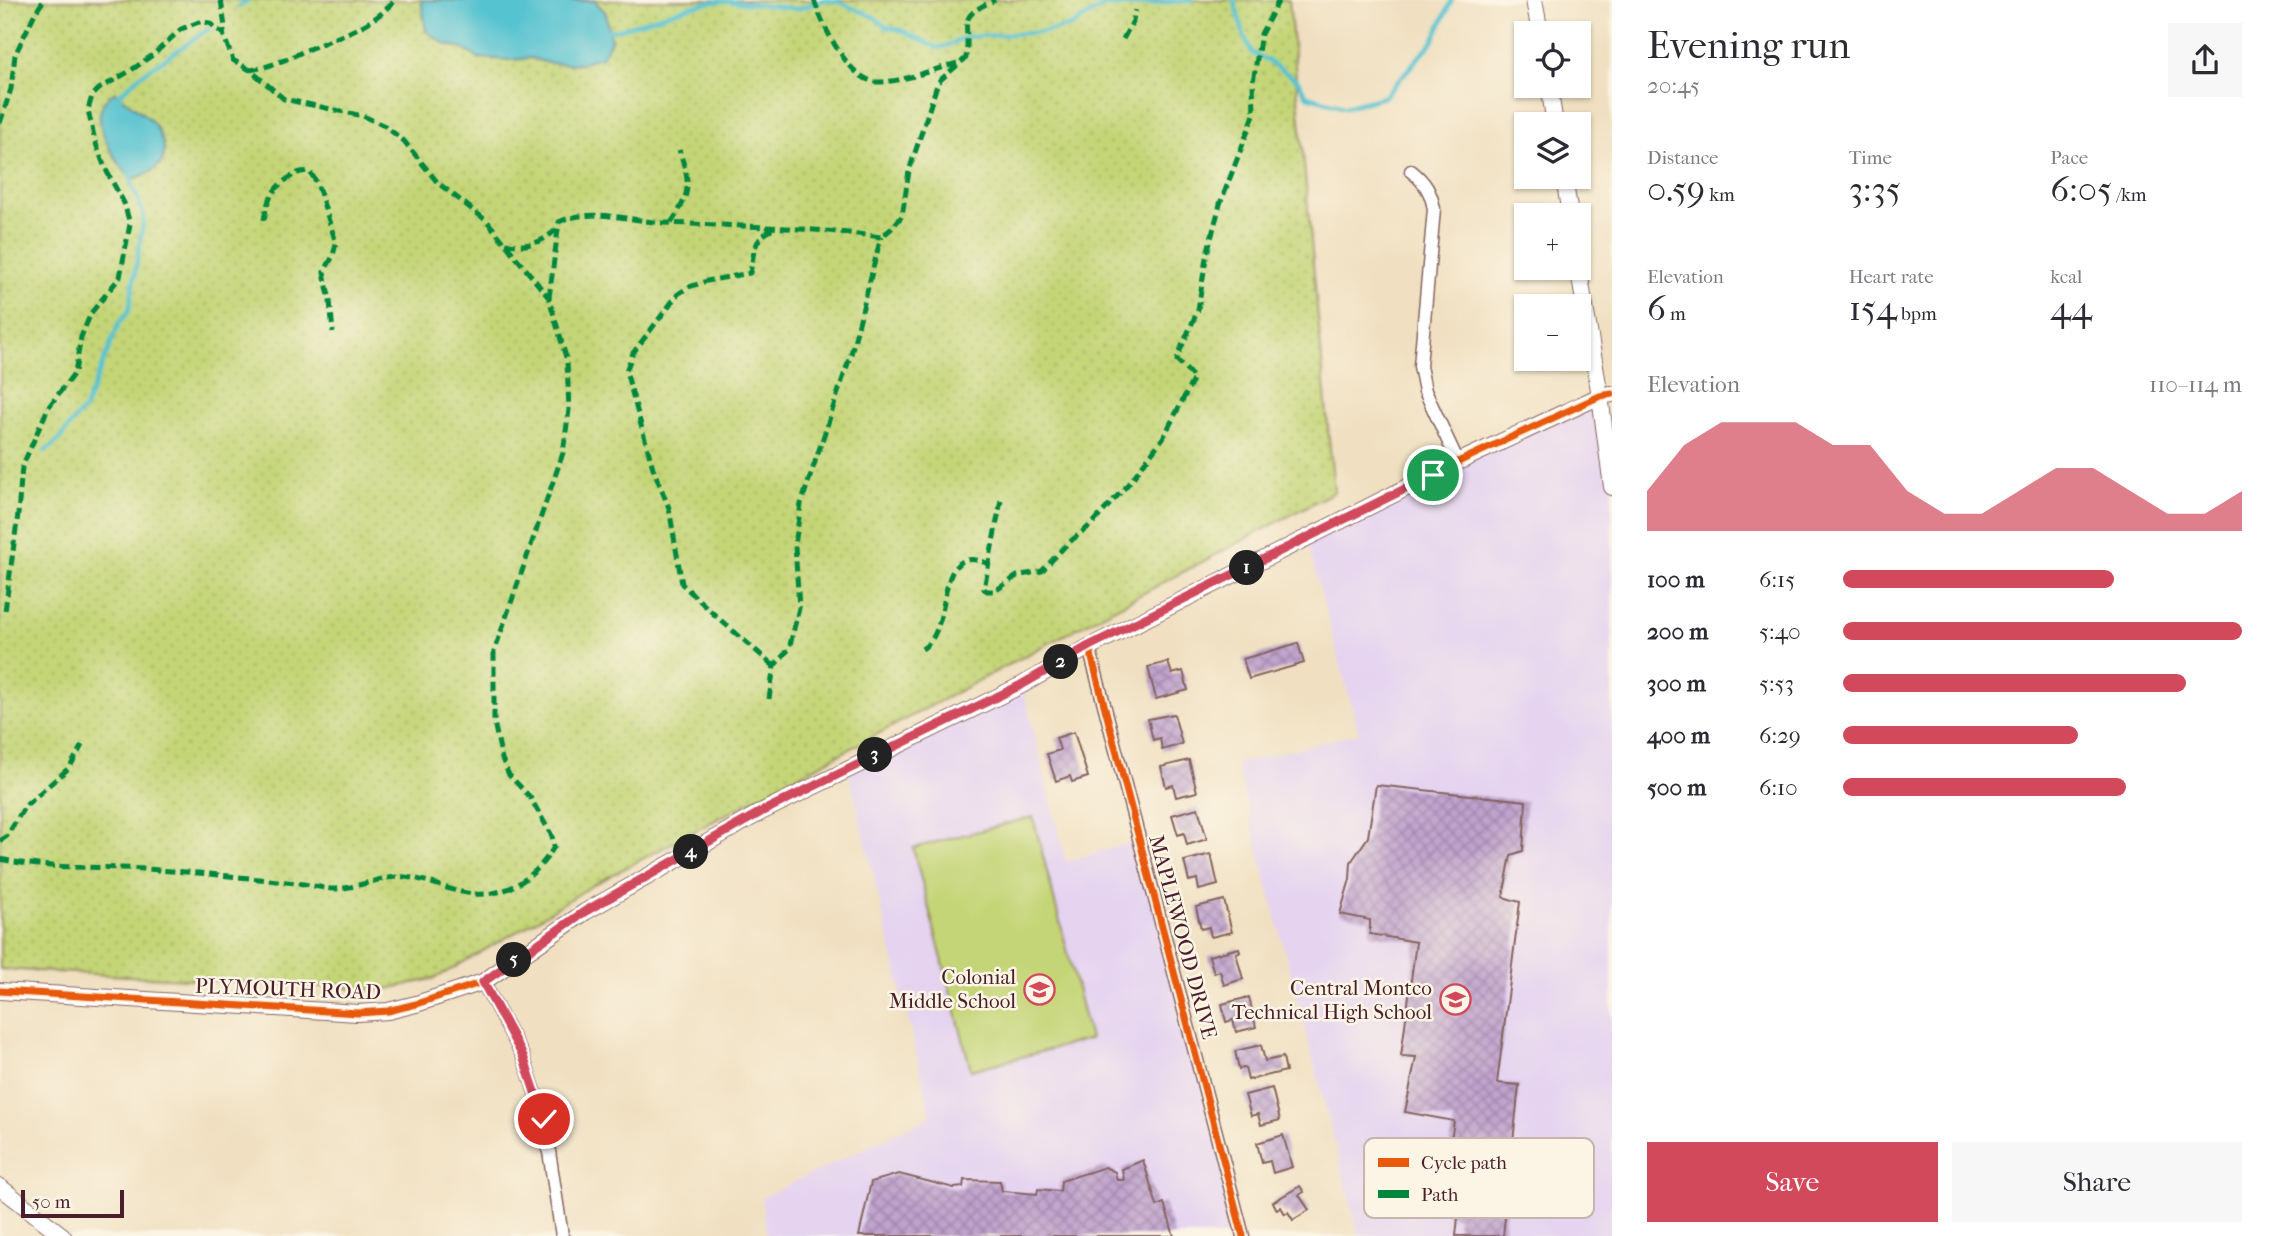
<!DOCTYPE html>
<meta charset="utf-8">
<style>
body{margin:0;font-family:"IM FELL French Canon",serif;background:#f7f7f7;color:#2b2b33;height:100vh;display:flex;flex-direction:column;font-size:26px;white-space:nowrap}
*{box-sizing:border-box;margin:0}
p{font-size:23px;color:#7c7c81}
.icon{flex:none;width:38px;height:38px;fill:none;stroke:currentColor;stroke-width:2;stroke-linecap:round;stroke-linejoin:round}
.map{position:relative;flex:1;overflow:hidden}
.side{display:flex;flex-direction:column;background:#fff;width:665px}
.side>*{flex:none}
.controls{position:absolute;left:1514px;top:21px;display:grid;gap:14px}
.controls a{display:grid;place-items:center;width:77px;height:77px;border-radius:0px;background:#fff;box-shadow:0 2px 5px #0004;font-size:35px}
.scale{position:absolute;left:21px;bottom:18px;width:103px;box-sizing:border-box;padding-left:7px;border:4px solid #4a1f2b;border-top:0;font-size:19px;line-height:24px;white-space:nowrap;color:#4a1f2b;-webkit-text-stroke:5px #fcf5e5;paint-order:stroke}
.pin{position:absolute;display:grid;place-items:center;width:60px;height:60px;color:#fff;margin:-30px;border:4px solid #fff;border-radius:50%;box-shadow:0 2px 7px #0007}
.km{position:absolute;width:35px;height:35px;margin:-18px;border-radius:50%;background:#222;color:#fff;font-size:19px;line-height:35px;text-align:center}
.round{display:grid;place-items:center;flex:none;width:74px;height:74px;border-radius:0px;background:#f7f7f7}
.head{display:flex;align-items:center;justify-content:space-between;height:119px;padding:0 35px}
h1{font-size:38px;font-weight:600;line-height:52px}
.stats{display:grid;grid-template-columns:repeat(3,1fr);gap:10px;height:119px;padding:7px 35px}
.stats div{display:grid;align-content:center}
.stats b{font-size:35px;font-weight:600}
.stats small{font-size:19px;font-weight:400}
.stats p{font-size:19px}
.chart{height:196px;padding:14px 35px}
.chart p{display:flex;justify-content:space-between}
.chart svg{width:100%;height:126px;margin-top:7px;fill:#d1495b;opacity:.7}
.action{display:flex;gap:14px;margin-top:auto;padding:14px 35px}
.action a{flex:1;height:80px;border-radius:0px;background:#d1495b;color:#fff;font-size:28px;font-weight:600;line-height:80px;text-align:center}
.action a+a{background:#f7f7f7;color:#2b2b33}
ul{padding:0 35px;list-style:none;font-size:23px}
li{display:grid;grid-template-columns:112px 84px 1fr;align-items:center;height:52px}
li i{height:18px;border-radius:9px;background:#d1495b}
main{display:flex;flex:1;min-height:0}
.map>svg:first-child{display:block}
.built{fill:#e5d3f0}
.grass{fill:url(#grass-dots);stroke:#877a51;stroke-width:2}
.pitch{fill:#c4d577;stroke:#877a51;stroke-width:2}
.water{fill:#57c3d0;stroke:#50717e;stroke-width:2}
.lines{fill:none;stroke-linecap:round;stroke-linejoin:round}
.stream{stroke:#57c3d0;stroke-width:4.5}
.building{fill:url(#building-cross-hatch)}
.minor-casing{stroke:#846360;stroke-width:15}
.tertiary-casing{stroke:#846360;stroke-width:18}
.minor{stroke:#fff;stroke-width:12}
.tertiary{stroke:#fff;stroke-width:16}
.quiet{stroke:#00873e;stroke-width:5;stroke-dasharray:10 5;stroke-linecap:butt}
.cycleway-casing{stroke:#fcf5e5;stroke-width:11}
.cycleway{stroke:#e8590c;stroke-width:7}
.route-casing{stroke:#fff;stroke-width:14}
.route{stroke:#d1495b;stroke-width:9}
.labels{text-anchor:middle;stroke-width:5;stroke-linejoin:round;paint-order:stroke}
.street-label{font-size:21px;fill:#4a1f2b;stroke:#fcf5e5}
.poi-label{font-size:21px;fill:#4a1f2b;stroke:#fcf5e5;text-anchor:end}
.key{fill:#fcf5e5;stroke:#c7b5ad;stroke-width:2}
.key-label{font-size:19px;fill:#4a1f2b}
</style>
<main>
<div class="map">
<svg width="1612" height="1236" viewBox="0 0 1612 1236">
<defs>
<pattern id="grass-dots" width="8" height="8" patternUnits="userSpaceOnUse" patternTransform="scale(1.75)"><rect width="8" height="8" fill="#c4d577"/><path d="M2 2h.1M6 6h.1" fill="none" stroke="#aab667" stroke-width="1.8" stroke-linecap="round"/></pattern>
<pattern id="building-cross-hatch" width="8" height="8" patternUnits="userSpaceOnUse" patternTransform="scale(1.75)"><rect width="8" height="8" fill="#c0a3ce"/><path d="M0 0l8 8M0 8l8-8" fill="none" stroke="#9e84a7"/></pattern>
</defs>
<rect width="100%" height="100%" fill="#fcf5e5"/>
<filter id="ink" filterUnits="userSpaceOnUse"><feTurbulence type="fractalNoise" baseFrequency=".0143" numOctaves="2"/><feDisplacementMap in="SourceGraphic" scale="14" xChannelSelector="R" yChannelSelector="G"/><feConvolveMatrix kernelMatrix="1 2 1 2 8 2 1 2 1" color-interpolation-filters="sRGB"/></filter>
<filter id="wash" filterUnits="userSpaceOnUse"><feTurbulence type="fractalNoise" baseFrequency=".00686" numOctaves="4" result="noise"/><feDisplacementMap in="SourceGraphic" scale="28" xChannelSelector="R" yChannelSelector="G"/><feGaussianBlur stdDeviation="1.57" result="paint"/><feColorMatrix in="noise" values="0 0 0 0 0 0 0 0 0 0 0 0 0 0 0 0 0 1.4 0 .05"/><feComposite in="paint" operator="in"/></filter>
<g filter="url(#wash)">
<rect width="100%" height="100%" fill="#f0e0c1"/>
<g class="built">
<path d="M1600,396L1612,487V1236H1359L1236,764L1359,733L1306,538Z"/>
<path d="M1022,685L1066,862L1139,840L1243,1236H767L761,1198L931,1116L848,768Z"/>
</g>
<path class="grass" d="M0,0H1289L1334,492L593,885L535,921L436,978L383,990L0,969Z"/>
<path class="pitch" d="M1033,817L1090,1039L971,1070L913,848Z"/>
<g class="water">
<path d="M421,0L595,1L606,13L611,41L600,59L596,58L581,63L567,64L548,63L531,58L511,60L478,58L461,48L445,44L426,31Z"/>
<path d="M115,92C127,103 142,111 153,123C157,127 159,133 161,138C172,163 153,174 131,179C118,164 94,129 101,109C103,102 109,96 115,92Z"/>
</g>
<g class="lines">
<g class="stream">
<path d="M1234,0L1244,36L1252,53L1265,59L1288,74L1298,81L1307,96L1346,107L1384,97L1433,41L1452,0"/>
<path d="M238,7L249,0"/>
<path d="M605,31L620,29L686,8L712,2L727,1L798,9L824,0L839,2L874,17L886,27L901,30L937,48L946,46L966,37L1043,32L1071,26L1104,6H1128L1192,0"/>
<path d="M120,100L119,95L138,77L209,29"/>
<path d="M45,451C63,441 69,422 84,410L119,323L129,311L144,217L138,199L132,186L130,174"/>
</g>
</g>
<g id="blocks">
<g class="building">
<path d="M1298,643L1304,663L1249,679L1243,659Z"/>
<path d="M1168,662L1172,674L1183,671L1188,690L1156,699L1148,667Z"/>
<path d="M1174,714L1182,744L1162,750L1160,738L1153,740L1148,719Z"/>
<path d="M1074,732L1088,777L1072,782L1070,776L1056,781L1047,754L1060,750L1056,738Z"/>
<path d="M1189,760L1197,792L1176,797L1173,785L1166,787L1161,767Z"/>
<path d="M1376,785L1526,801L1523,851L1511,855L1503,897L1520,902L1497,1083L1519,1085L1503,1236H1456L1458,1217L1440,1211L1454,1121L1405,1112L1416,1057L1401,1056L1416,942L1370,934V920L1340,914L1350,879L1351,862L1368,837Z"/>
<path d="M1198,808L1207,839L1187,845L1184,833L1178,835L1172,815Z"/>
<path d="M1211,854L1218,885L1199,890L1197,879L1189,881L1184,861Z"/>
<path d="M1224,900L1232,932L1211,937L1209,927L1201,929L1196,907Z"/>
<path d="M1239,948L1240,952L1236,953L1243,979L1224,985L1220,971L1214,973L1209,956Z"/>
<path d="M1249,997L1256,1027L1236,1032L1233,1020L1226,1022L1222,1004Z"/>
<path d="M1261,1045L1265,1061L1283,1057L1286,1071L1248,1080L1245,1068L1239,1069L1235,1051Z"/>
<path d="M1272,1088L1280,1120L1261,1125L1258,1114L1251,1116L1245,1095Z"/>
<path d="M1283,1135L1292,1167L1273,1173L1270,1161L1262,1163L1257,1143Z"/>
<path d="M1143,1160L1157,1206L1164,1203L1174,1236H859L871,1182L899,1174L954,1188L963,1187L964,1180L1000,1181L1002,1191L1037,1194L1038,1189L1060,1191L1061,1181L1105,1167L1115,1172L1117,1180H1124L1122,1169Z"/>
<path d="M1300,1186L1304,1192L1299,1195L1309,1210L1293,1220L1288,1212L1285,1214L1281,1207L1277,1210L1273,1202Z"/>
</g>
</g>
</g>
<g filter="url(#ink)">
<use href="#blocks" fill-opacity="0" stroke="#846360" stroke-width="2"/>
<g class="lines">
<defs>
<g id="minor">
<path d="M1411,171C1425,182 1431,192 1434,209L1420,366L1425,391L1458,462"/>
<path d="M1089,647L1243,1236"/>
<path d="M483,982L523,1056L544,1119L562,1236"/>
</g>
<g id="tertiary">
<path d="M1534,0L1540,33"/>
<path d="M1549,86L1555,124"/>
<path d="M1564,177L1570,215"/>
<path d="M1578,266L1600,396L1612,487"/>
<path d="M0,991L358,1013L388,1011L416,1004L483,982L585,912L761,812L1022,685L1089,647L1458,462L1600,396L1612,394"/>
<path d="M0,1187L63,1236"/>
</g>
</defs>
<use href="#minor" class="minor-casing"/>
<use href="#tertiary" class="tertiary-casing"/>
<use href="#minor" class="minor"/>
<use href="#tertiary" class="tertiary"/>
<g class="quiet">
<path d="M221,0L225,27L223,34"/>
<path d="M814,0C822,24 849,82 878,82C904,82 933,69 958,63"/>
<path d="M1123,39L1133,21L1135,10"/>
<path d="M250,70C272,67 291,57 311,48C342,35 373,26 395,0"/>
<path d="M0,123L11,89L15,55L35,13L44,0"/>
<path d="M264,220C267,201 272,188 289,178C296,173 301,170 310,172L317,183L336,243L333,256L324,272L330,301L333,332"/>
<path d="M671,223C691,193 691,184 679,150"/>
<path d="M506,243C527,249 543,242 558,228"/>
<path d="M549,298L559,222C591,207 631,221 665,223C737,226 810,227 881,237L891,229L902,216L909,171L938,82L966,58C971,21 954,18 995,0"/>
<path d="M1001,500L984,589L987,591H995L1017,576L1042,571L1067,544L1092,524L1130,482L1163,438L1194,378L1177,360L1178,355L1198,310L1206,258L1220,204L1254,115L1253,82L1261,34L1279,0"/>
<path d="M922,649C957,628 930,539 989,564"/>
<path d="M774,666L718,618L682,584L669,508L653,468L626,371L633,353L678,294L689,287L707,281L750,273C755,250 752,239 775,228"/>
<path d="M769,699L774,666L789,649L799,608L795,545L801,504L851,354L881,237"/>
<path d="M0,841L7,836L25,806L70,767L82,745"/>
<path d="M0,859C51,871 106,865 158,870C204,873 250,878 296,883C308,884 320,888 332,889C357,889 382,875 405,877C437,880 459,899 493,893C520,888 540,870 554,847L552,836L530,797L509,775L502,759L494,722V652L563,453L569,410L567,361L549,298L487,221L438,183L404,141L385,126L363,116L284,99L250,70L233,60L223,34L210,23L199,22L181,29L154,54L130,71L99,89L92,96L88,110L95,141L105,168L124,203L130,224L120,277L91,313L81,337L75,372L48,408L22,467L18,514L5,611"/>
</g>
<defs>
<g id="cycleway">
<path d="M1089,647L1243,1236"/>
<path d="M0,991L358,1013L388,1011L416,1004L483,982L585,912L761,812L1022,685L1089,647L1458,462L1600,396L1612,394"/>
</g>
</defs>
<use href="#cycleway" class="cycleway-casing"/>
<use href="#cycleway" class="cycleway"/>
</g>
</g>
<g class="lines" filter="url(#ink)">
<defs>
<path id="route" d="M544,1119L523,1056L483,982L584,912L761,812L1021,685L1089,646L1433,475"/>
</defs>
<use href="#route" class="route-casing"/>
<use href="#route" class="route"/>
</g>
<defs>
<symbol id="school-ring" viewBox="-11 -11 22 22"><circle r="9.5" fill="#fcf5e5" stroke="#d1495b" stroke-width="1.5"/><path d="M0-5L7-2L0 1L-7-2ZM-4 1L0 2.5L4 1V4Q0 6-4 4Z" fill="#d1495b"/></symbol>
</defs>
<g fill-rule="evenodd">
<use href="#school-ring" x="1022" y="972" width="35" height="35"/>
<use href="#school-ring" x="1438" y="982" width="35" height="35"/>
</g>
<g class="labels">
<g class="street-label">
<text transform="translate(1183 937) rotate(75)" y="7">MAPLEWOOD DRIVE</text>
<text transform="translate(288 989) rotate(2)" y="7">PLYMOUTH ROAD</text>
</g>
<g class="poi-label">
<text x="1016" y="984">Colonial<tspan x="1016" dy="24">Middle School</tspan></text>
<text x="1432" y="995">Central Montco<tspan x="1432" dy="24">Technical High School</tspan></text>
</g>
</g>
<rect x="1364" y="1138" width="230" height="80" rx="10" class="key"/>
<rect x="1378" y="1158" width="31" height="9" fill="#e8590c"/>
<rect x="1378" y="1190" width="31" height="8" fill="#00873e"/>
<g class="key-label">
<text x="1421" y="1169">Cycle path</text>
<text x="1421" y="1201">Path</text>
</g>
</svg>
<div class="controls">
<a><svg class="icon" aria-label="locate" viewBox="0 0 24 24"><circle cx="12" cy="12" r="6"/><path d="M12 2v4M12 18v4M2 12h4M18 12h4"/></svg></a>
<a><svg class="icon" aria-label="layers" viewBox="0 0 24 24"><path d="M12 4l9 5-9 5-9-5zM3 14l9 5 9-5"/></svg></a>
<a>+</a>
<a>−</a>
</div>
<div class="scale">50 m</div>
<div class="pin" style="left:1433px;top:475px;background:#1e9e55"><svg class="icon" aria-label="arrive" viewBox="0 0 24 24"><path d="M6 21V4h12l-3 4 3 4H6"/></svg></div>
<div class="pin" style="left:544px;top:1119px;background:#d93025"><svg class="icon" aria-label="check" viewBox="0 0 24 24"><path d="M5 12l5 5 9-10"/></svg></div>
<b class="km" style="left:1247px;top:568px">1</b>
<b class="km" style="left:1061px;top:662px">2</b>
<b class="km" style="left:875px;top:755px">3</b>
<b class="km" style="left:691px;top:852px">4</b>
<b class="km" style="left:514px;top:960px">5</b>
</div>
<section class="side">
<div class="head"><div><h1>Evening run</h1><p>20:45</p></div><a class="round"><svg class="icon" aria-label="share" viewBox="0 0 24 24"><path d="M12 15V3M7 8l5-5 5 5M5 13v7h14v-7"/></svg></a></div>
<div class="stats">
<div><p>Distance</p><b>0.59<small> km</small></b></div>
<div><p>Time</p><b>3:35</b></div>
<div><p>Pace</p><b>6:05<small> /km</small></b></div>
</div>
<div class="stats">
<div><p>Elevation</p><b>6<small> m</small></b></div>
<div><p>Heart rate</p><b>154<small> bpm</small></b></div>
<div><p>kcal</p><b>44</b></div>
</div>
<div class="chart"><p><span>Elevation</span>110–114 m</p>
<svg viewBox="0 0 160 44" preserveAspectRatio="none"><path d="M0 44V30L10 14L20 6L30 6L40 6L50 14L60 14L70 30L80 38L90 38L100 30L110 22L120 22L130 30L140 38L150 38L160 30V44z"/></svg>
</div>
<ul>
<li><b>100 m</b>6:15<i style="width:68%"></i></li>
<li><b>200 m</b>5:40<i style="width:100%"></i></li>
<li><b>300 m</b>5:53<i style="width:86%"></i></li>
<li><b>400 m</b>6:29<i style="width:59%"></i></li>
<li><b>500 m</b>6:10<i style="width:71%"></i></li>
</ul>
<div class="action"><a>Save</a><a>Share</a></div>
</section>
</main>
